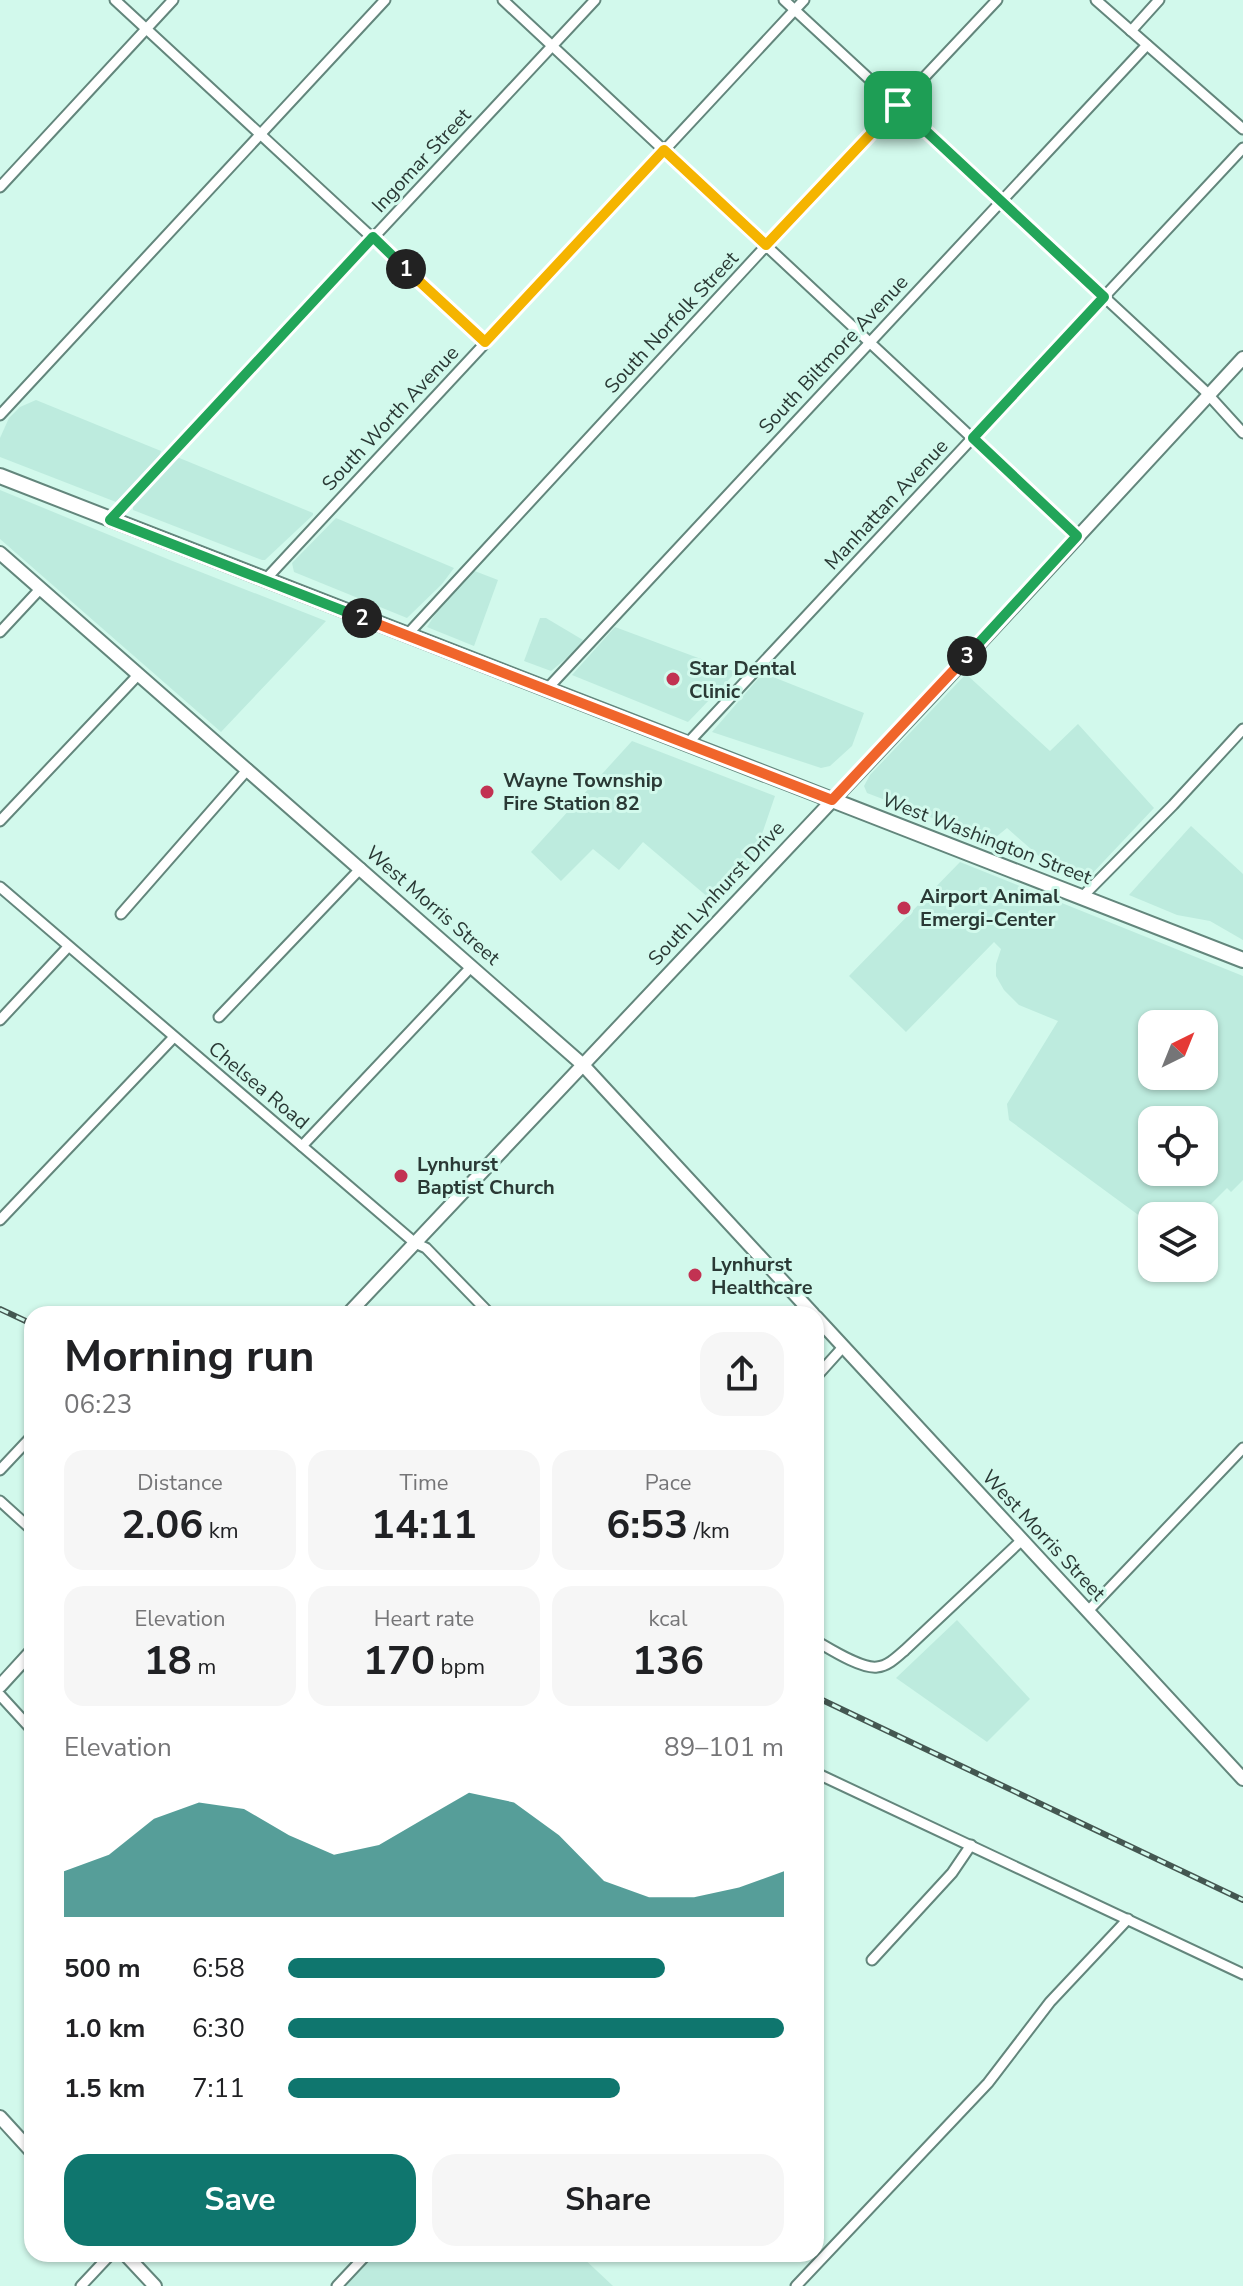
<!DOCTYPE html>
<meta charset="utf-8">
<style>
body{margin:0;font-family:"Nunito Sans",sans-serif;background:#f6f6f6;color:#202124;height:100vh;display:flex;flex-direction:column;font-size:30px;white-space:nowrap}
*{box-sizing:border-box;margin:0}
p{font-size:26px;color:#757577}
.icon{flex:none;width:44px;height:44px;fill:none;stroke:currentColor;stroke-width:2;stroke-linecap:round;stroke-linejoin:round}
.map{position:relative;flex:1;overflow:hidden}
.side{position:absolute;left:24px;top:1306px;width:800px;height:956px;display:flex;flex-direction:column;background:#fff;border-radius:24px;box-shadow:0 2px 6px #0004}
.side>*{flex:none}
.needle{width:52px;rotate:43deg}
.buttons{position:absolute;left:1138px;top:1010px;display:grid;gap:16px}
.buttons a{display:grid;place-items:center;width:80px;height:80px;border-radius:16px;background:#fff;box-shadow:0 2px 6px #0004;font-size:40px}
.pin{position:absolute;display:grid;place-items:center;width:68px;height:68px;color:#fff;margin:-34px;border-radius:16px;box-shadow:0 4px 12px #0006}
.km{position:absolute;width:40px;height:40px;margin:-20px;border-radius:50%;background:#222;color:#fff;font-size:22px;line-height:40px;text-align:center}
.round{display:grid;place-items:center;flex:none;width:84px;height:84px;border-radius:24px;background:#f6f6f6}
.head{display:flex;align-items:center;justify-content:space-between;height:136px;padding:0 40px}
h1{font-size:44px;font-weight:700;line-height:60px}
.figures{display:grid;grid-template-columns:repeat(3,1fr);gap:12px;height:136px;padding:8px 40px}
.figures div{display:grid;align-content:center;border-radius:20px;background:#f6f6f6;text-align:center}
.figures b{font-size:40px;font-weight:700}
.figures small{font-size:22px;font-weight:400}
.figures p{font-size:22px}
.chart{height:224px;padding:16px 40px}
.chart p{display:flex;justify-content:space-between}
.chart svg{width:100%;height:144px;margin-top:8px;fill:#0f766e;opacity:.7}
.button{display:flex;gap:16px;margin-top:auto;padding:16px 40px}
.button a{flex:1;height:92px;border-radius:24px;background:#0f766e;color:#fff;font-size:32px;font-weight:700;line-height:92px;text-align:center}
.button a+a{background:#f6f6f6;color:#202124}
ul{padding:0 40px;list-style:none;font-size:26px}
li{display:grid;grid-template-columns:128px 96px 1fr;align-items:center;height:60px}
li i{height:20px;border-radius:10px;background:#0f766e}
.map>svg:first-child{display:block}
.built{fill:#bdebde;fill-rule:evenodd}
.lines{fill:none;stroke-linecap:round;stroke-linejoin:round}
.street-casing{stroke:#63867c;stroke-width:13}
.secondary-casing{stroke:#63867c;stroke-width:16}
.primary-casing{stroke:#63867c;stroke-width:18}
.street{stroke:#fff;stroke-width:9}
.secondary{stroke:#fff;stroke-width:12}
.primary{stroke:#fff;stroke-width:14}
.rail-casing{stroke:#445751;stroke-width:6}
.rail{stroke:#d2f9ec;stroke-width:3;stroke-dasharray:9;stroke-linecap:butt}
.split-1-casing{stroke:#fff;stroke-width:16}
.split-2-casing{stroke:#fff;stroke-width:16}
.split-3-casing{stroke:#fff;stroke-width:16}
.split-4-casing{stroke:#fff;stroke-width:16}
.split-1{stroke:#f5b400;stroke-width:10}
.split-2{stroke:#22a559;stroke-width:10}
.split-3{stroke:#f0652b;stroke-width:10}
.split-4{stroke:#22a559;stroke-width:10}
.poi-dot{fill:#c23252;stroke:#d2f9ec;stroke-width:3}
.labels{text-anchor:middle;stroke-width:6;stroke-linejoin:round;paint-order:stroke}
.street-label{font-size:20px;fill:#2a3935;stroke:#d2f9ec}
.poi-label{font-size:20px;font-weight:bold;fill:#2a3935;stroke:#d2f9ec;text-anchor:start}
</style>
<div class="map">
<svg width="1243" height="2286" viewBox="0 0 1243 2286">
<rect width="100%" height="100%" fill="#d2f9ec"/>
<g class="built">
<path d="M36,400L161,451L159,457L116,502L0,457V438L9,418L20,407Z"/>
<path d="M177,457L313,513V515L265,560H262L133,510V503Z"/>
<path d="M0,490L170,560L326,621L221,732L0,539Z"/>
<path d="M336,518L454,568L442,584L407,618L294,572L292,563Z"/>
<path d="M472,570L498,580L474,646L427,627L436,613Z"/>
<path d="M540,618H546L583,640L575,651L551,671L524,661Z"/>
<path d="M615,627L736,672L688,722L572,675Z"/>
<path d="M763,673L864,713L852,746L830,766L821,768L712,732Z"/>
<path d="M966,674L1050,751L1078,724L1154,808L1088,878H1076L1047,863L1007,828L996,837L969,832L867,793L864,786L870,775Z"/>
<path d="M632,741L775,796L751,866L716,904L643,842L619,870L593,849L561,881L531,852Z"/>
<path d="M1191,826L1243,874V940L1210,921L1177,915L1129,895Z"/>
<path d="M960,862L1243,976V1180L1231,1192L1227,1188L1199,1216H1152V1225L1009,1120L1007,1104L1058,1021L1019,1005L1004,990L996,976V964L1001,949L994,942L906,1032L849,976ZM1152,1024H1204V1076H1152ZM1152,1120H1204V1172H1152Z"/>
<path d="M957,1620L1030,1699L987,1742L896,1678Z"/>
<path d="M373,2254H579L613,2286H343Z"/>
</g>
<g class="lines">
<defs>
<g id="street">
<path d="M115,0L485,342"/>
<path d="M503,0L1077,536"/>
<path d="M784,0L1155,344L1204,390L1243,433"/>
<path d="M1096,0L1243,129"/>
<path d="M1131,31L1159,0"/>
<path d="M0,187L173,0"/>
<path d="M0,415L385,0"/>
<path d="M110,520L595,0"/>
<path d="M265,580L804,0"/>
<path d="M0,632L41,588"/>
<path d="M407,635L788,222L997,0"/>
<path d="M547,689L1147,45"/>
<path d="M687,744L1243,148"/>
<path d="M0,821L139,674"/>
<path d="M0,887L415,1243L426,1248L490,1314"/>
<path d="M1082,897L1173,805L1243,729"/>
<path d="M121,914L248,769"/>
<path d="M219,1017L361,868"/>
<path d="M0,1020L68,947"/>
<path d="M302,1146L472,966"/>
<path d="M0,1220L174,1037"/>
<path d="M816,1377L843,1347"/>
<path d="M0,1470L32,1436"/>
<path d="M0,1501L32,1530"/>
<path d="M1088,1611L1243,1448"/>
<path d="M816,1641C830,1649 861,1669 877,1667C888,1666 897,1657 905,1650L1022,1540"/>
<path d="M0,1695L32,1730"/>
<path d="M816,1773L1243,1974"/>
<path d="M872,1960L952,1873L971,1845"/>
<path d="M81,2286L111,2254"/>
<path d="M337,2286L367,2254"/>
<path d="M796,2286L988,2083L1050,2002L1128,1919"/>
</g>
<g id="secondary">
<path d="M0,553L582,1064L813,1314"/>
<path d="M348,1314L930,697L1243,358"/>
<path d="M816,1317L1243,1779"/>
<path d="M0,1686L32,1651"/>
<path d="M0,2117L32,2152"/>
<path d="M125,2254L155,2286"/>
</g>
<path id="primary" d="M0,476L1243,960"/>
</defs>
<use href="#street" class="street-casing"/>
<use href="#secondary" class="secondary-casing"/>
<use href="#primary" class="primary-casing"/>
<use href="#street" class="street"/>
<use href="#secondary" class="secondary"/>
<use href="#primary" class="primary"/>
<defs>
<g id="rail">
<path d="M0,1309L32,1324"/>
<path d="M816,1697L1243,1900"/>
</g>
</defs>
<use href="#rail" class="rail-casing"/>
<use href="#rail" class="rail"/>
</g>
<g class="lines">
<defs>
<path id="split-1" d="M406,269L485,342L664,150L766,245L898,105"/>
<path id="split-2" d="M362,618L110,520L373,237L406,269"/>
<path id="split-3" d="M362,618L832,800L967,656"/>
<path id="split-4" d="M898,105L1104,297L973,438L1077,536L967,656"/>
</defs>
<use href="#split-1" class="split-1-casing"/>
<use href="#split-2" class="split-2-casing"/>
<use href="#split-3" class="split-3-casing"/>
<use href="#split-4" class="split-4-casing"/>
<use href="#split-1" class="split-1"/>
<use href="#split-2" class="split-2"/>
<use href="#split-3" class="split-3"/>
<use href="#split-4" class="split-4"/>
</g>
<g class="poi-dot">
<circle cx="673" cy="679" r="8"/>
<circle cx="487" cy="792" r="8"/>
<circle cx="904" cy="908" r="8"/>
<circle cx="401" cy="1176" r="8"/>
<circle cx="695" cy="1275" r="8"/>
</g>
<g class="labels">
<g class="street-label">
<text transform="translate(421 160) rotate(-47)" y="7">Ingomar Street</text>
<text transform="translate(671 322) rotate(-47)" y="7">South Norfolk Street</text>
<text transform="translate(833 354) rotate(-47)" y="7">South Biltmore Avenue</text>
<text transform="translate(390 418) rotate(-47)" y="7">South Worth Avenue</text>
<text transform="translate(886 504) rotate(-47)" y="7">Manhattan Avenue</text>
<text transform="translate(987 838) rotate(21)" y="7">West Washington Street</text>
<text transform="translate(716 893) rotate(-47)" y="7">South Lynhurst Drive</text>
<text transform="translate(433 905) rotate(41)" y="7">West Morris Street</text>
<text transform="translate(259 1085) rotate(40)" y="7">Chelsea Road</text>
<text transform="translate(1044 1535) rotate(47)" y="7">West Morris Street</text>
</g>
<g class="poi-label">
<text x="689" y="675">Star Dental<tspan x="689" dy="23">Clinic</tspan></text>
<text x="503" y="787">Wayne Township<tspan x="503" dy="23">Fire Station 82</tspan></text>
<text x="920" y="903">Airport Animal<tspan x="920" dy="23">Emergi-Center</tspan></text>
<text x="417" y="1171">Lynhurst<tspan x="417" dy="23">Baptist Church</tspan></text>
<text x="711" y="1271">Lynhurst<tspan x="711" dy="23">Healthcare</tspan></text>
</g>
</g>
</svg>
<div class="buttons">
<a><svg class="needle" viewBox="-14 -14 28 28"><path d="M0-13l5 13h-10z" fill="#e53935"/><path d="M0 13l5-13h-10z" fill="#757577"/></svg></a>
<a><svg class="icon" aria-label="locate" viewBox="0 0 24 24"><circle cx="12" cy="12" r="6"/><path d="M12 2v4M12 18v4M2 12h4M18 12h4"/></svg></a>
<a><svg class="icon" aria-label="layers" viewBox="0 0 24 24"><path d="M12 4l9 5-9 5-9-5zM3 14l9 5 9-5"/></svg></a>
</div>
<div class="pin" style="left:898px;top:105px;background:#1e9e55"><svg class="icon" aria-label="arrive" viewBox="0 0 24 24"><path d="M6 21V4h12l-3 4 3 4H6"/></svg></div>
<b class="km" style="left:406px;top:269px">1</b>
<b class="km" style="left:362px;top:618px">2</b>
<b class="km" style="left:967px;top:656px">3</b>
<section class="side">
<div class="head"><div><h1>Morning run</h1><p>06:23</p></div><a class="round"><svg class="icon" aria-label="share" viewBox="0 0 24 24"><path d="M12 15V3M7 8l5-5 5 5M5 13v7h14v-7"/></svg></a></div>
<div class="figures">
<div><p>Distance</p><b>2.06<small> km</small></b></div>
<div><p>Time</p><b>14:11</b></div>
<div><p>Pace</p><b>6:53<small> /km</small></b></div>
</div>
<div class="figures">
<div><p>Elevation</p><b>18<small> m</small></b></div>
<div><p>Heart rate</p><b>170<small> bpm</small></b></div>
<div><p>kcal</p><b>136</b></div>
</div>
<div class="chart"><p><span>Elevation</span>89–101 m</p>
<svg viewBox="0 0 160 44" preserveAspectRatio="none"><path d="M0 44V30L10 25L20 14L30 9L40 11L50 19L60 25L70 22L80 14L90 6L100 9L110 19L120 33L130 38L140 38L150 35L160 30V44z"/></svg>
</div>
<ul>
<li><b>500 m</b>6:58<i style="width:76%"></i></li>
<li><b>1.0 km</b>6:30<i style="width:100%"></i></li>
<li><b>1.5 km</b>7:11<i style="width:67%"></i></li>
</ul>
<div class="button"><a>Save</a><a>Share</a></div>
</section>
</div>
